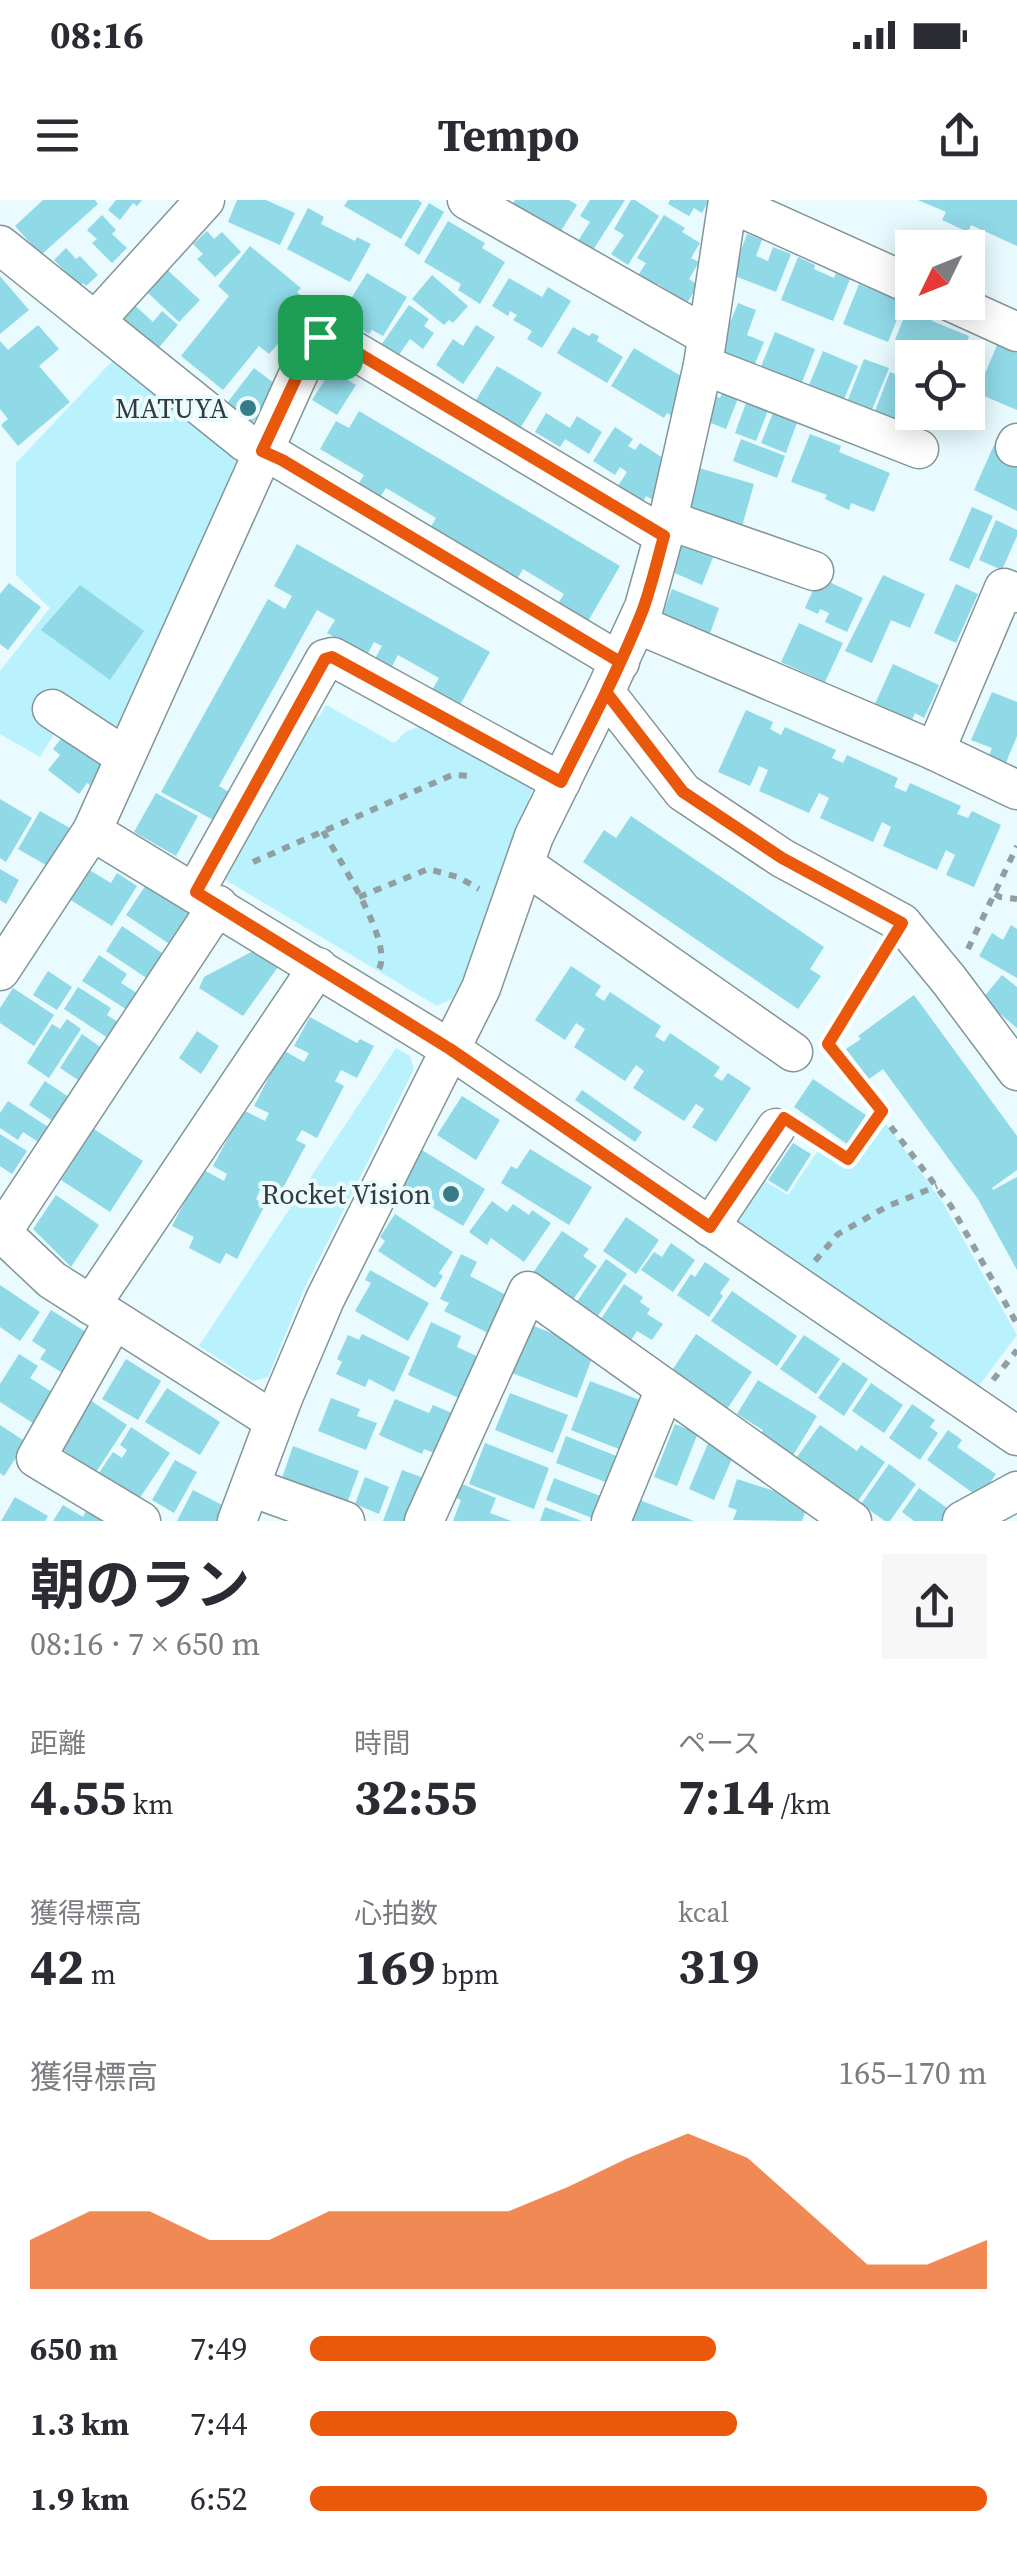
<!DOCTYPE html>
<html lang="ja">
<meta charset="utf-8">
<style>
body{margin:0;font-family:"Source Serif 4","Noto Sans JP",serif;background:#f7f7f7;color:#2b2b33;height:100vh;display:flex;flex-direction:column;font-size:38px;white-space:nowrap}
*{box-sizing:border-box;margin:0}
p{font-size:32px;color:#7c7c81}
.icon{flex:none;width:55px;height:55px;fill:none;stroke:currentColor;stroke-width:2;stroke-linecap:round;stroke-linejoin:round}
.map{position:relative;height:1321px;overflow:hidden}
.panel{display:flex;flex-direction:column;background:#fff;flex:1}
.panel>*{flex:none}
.needle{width:65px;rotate:227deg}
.controls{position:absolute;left:895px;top:30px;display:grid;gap:20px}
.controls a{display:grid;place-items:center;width:90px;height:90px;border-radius:0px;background:#fff;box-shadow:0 5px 25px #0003;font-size:50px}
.pin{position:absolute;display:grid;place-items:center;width:85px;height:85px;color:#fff;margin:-42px;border-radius:20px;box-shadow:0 5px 15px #0006}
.round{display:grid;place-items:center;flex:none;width:105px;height:105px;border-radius:0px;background:#f7f7f7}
.head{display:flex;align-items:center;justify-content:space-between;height:170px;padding:0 30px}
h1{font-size:55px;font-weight:700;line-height:75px}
.metrics{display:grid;grid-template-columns:repeat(3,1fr);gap:15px;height:170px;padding:10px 30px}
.metrics div{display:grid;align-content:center}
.metrics b{font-size:50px;font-weight:700}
.metrics small{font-size:28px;font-weight:400}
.metrics p{font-size:28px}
.chart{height:280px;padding:20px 30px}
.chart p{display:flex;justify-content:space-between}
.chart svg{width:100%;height:180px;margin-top:10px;fill:#ea580c;opacity:.7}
ul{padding:0 30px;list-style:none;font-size:32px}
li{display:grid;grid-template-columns:160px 120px 1fr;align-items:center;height:75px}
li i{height:25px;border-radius:12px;background:#ea580c}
.status{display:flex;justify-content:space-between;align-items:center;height:70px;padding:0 50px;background:#fff;direction:ltr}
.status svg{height:28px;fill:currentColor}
header{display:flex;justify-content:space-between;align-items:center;height:130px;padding:0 30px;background:#fff;font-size:45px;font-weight:700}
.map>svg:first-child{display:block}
.green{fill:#b9f1fc}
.building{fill:#90d9e7}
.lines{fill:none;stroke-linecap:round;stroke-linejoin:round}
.minor-casing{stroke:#849598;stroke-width:41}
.path{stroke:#929fa2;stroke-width:6;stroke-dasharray:8 8;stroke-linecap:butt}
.minor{stroke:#fff;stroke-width:38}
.route-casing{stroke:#fff;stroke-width:20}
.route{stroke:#ea580c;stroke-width:12}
.poi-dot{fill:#367c88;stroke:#e9fbff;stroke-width:4}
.labels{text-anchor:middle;stroke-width:8;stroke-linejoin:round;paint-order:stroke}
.poi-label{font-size:28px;fill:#333a3b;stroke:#e9fbff;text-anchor:end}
</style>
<div class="status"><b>08:16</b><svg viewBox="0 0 49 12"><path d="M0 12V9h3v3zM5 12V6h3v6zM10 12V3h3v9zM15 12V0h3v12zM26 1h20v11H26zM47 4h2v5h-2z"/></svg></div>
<header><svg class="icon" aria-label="menu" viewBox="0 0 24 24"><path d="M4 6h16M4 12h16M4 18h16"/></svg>Tempo<svg class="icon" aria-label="share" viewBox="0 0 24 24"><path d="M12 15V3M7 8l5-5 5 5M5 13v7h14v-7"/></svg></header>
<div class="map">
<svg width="1017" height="1321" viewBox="0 0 1017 1321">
<rect width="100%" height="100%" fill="#e9fbff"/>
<g class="green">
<path d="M119,154L234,246L242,267L113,555L61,523L40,557L0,534V471L50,408L16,375V263Z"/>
<path d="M326,505L394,543L407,531L432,522L536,580L504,663L463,778L452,799L437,806L217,675L300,521L319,517Z"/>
<path d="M396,848L410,856L414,869L303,1091L268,1177L253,1181L199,1146Z"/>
<path d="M886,924L943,1003L1017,1135L978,1187L732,1020L761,979L788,995L819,949L852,969Z"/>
</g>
<g class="building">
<path d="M43,0H95L98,4L41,55L15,26Z"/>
<path d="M116,0H142L137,6L133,3L120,20L108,10Z"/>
<path d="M237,0H266L295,13L280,45L228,22Z"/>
<path d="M348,0H418L422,3L401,39L344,6Z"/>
<path d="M515,0H569L577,5L559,34L512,6Z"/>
<path d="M590,0H625L593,50L578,41L590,22L580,16Z"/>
<path d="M631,0H635L659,16L628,65L611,54L624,35L614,29Z"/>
<path d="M670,0H709L702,13L694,8L689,16L668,4Z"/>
<path d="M918,0H1017V46L971,25L968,32L942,20L946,12Z"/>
<path d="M429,3L444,12L419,55L404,45Z"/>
<path d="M308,8L324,17L321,24L355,41L357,37L371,44L350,82L287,49Z"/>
<path d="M102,15L116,30L112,34L127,48L112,63L92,43L97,39L87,30Z"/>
<path d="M664,15L685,28L682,32L700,43L691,58L699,62L689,79L698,85L687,103L658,84L655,89L637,77L646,63L637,58Z"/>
<path d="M448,21L485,43L482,48L505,62L480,104L458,90L461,84L424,62Z"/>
<path d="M207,31L214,39L222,32L241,52L215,77L197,59L203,54L193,44Z"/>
<path d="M747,34L762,40L756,56L768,61L773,47L791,54L776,92L732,75Z"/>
<path d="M250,46L301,88L297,92L305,99L294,112L297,114L280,135L283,138L269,154L259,146L223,190L181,156L229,96L218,86Z"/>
<path d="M66,48L76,59L80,56L98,75L86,86L83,83L76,89L63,76L67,73L54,60Z"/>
<path d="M798,57L815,65L814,69L834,78L836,73L850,79L833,121L781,100Z"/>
<path d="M162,65L200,100L179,122L146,91Z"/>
<path d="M367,73L407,97L383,136L372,130L369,134L340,116Z"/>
<path d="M432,75L468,106L453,123L449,120L444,125L412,99Z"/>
<path d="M0,76L29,110L0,134Z"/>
<path d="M509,78L542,97L548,87L571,101L542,148L527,139L532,131L513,120L517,115L510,111L508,116L492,106Z"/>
<path d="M859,84L904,102L888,142L843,124Z"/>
<path d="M131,102L153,122L162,111L178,125L156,151L115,122Z"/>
<path d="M910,102H918L937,110L932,121L969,136L961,158H938L895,140Z"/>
<path d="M738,103L756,110L747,135L764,142L754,166L718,152Z"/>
<path d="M409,105L429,119L424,126L434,133L423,149L410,139L396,159L379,148Z"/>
<path d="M38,125L59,149L39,166L70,202L18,246L1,225L8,219L0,209V141L8,150Z"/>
<path d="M476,125L495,137L463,184L436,165L453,139L463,146Z"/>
<path d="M573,127L589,136L592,133L599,136L597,141L623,157L607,183L557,153Z"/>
<path d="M775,132L815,149L799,190L758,174Z"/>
<path d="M997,145L1017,153V210L977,193Z"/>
<path d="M634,148L686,179L676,196L684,200L673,217L667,213L664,218L611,186Z"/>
<path d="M823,151L858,166L842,204L807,190Z"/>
<path d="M864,159L889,168L869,217L845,207Z"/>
<path d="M497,166L542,193L519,230L474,203Z"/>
<path d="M254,168L274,183V195L249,227L224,207Z"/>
<path d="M331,170L356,185L337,215L312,200Z"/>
<path d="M890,172L912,181V212H933L924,237L873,216Z"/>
<path d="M725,186L740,193L726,229L703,220L708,193L720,198Z"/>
<path d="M747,200L769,208L756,241L735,233Z"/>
<path d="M775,208L799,217L786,253L761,243Z"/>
<path d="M359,211L620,366L587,423L557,405L564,394L523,369L516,381L429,330L436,318L386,288L378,301L356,288L364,275L320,249L336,221L349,228Z"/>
<path d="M546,213L570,228L577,216L602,232L589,254L565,239L560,247L535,232Z"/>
<path d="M615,227L633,239L628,246L635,250L640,243L669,262L657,281L666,286L656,302L646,296L643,302L618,286L627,272L620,267L615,275L593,261Z"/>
<path d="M810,234L841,246L839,252L890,273L874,312L851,303L849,310L825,299L827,295L791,282Z"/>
<path d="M741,239L785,256L777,278L733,261Z"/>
<path d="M994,245L1017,255V311L974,290Z"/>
<path d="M699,268L754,284L741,330L686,313Z"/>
<path d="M972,307L993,316L969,369L949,360Z"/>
<path d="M996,320L1017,330V336L1002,370L979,360Z"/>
<path d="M681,336L716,350L702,385L668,370Z"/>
<path d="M297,344L490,452L460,505L432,490L439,478L398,455L389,472L373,462L382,446L374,442L367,455L327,433L335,420L317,410L219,586L232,594L217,622L161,592L268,399L285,409L292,396L274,386Z"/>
<path d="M883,375L925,394L910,428L891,420L872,463L845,451Z"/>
<path d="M819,377L863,398L847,432L825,422L829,413L820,409L818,414L805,408Z"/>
<path d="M9,383L41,407L8,450L0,444V394Z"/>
<path d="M956,384L978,394L956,443L934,433Z"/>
<path d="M80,385L144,431L110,480L41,430Z"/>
<path d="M672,389L719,408L708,439L660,421Z"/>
<path d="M799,423L843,443L825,482L781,462Z"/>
<path d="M893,464L939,485L924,518L915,513L911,522L874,506Z"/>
<path d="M992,492L1017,502V536L1005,565L988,558L992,548L971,540Z"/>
<path d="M746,510L773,522L770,529L781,535L785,527L836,550L832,558L843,563L847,555L898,578L894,587L906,592L910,583L961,606L957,614L968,618L972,611L1001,625L974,687L946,675L955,655L946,650L937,670L883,646L891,627L882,622L873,642L820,618L829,598L819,593L809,613L759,591L768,570L759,566L750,586L718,572Z"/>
<path d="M64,535L106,567L92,586L87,583L79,594L48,570L60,555L53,549Z"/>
<path d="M156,593L198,616L176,656L134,632Z"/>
<path d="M0,599L32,618L6,662L0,658Z"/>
<path d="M40,611L75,631L53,669L18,649Z"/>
<path d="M631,616L824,747L810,769L821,776L798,809L583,662L604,630L616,638Z"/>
<path d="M0,669L19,680L6,704L0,700Z"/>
<path d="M88,669L111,683L117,673L137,686L112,726L69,699Z"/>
<path d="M146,685L194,717L174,747L126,715Z"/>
<path d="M1011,725L1017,729V778L979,756L992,733L1003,740Z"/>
<path d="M122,726L165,755L148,779L106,751Z"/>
<path d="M255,750L278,767L243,816L199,788L204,777Z"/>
<path d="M99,755L127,774L121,783L140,795L129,811L82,781Z"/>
<path d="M571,766L601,786L595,795L604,801L610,792L661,826L655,836L664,842L670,833L720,867L714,876L722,881L728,873L751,888L716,942L692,927L704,909L696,904L684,921L633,888L644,871L636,865L625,881L574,847L585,829L576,823L565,840L535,820Z"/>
<path d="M48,771L72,787L57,810L33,795Z"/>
<path d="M1002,775L1017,787V828L982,799Z"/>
<path d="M78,787L111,808L107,815L121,824L111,840L64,809Z"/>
<path d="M13,788L54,815L34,846L0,823V808Z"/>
<path d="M914,795L1017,936V970L992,988L993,990L1017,977V1070L978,999L883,869L869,879L846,849L861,839L858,836Z"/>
<path d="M310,817L357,843L360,839L374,846L357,878L341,870L335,881L344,886L317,938L302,930L296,940L306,945L277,999L260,990L256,999L265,1005L237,1059L226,1053L220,1064L189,1048L194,1037L172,1026L202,969L224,981L227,974L213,966L243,910L265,921L269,913L254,906L283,850L304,862L309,853L294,846Z"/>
<path d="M67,819L81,829L49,878L27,863L52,824L60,829Z"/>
<path d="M197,831L219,846L201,874L179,858Z"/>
<path d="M82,834L103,849L81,882L60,868Z"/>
<path d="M813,879L866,915L847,944L794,907Z"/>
<path d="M45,881L73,900L57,924L29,905Z"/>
<path d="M582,890L642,932L635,942L575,900Z"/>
<path d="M462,896L500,920L476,960L437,935Z"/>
<path d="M8,901L53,930L43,945L23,932L18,940L0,928V913Z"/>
<path d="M94,929L143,961L110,1012L61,980Z"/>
<path d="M0,934L27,951L12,974L0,966Z"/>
<path d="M793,943L811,954L787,992L768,980Z"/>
<path d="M530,949L592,987L569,1025L501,983L511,966L517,969Z"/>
<path d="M422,950L485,989L463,1026L400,988Z"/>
<path d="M56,995L99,1025L71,1067L33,1029Z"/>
<path d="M492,1001L507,1012L513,1004L529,1015L532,1010L551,1023L524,1062L491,1038L487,1045L469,1032Z"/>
<path d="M395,1014L453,1052L439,1073L443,1076L435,1088L378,1051L385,1041L380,1037Z"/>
<path d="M626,1017L659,1040L636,1074L603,1051Z"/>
<path d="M562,1031L589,1049L583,1056L597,1066L570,1104L530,1077Z"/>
<path d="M671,1043L695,1060L673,1092L641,1070L654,1052L662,1057Z"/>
<path d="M461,1054L477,1062L470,1076L510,1097L492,1135L444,1111L449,1103L440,1099Z"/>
<path d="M606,1059L627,1074L595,1120L574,1106Z"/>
<path d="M705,1062L730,1079L720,1093L723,1096L709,1117L677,1095L691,1074L695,1077Z"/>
<path d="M370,1070L429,1103L408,1141L355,1111L371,1083L365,1080Z"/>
<path d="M624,1084L643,1097L640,1102L650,1109L647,1114L663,1124L652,1140L637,1131L631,1140L601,1119Z"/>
<path d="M0,1085L40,1112L20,1141L0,1127Z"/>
<path d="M732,1091L797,1136L777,1166L711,1121Z"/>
<path d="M51,1110L94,1137L69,1177L40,1159L46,1150L32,1141Z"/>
<path d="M431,1122L461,1136L457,1147L481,1158L461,1199L408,1175Z"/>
<path d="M526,1123L595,1150L577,1198L507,1171Z"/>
<path d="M362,1134L410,1157L394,1192L369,1179L365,1187L336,1174L342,1162L337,1159L348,1135L359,1140Z"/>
<path d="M696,1134L752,1172L727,1209L671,1172Z"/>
<path d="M804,1135L840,1159L816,1194L780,1169Z"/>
<path d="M19,1154L38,1166L30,1178L55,1194L36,1225L0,1202V1184Z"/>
<path d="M126,1159L161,1181L138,1220L102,1199Z"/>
<path d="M843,1162L868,1179L844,1216L818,1198Z"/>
<path d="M758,1180L817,1216L792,1257L759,1236L763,1230L737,1214Z"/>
<path d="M590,1181L650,1204L631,1254L571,1230Z"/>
<path d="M871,1183L903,1205L884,1233L852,1211Z"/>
<path d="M167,1188L220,1222L200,1255L145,1222Z"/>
<path d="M510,1193L568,1215L553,1253L495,1230Z"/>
<path d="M331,1198L360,1209L357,1216L377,1223L366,1250L318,1231Z"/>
<path d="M395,1199L429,1213L433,1205L459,1216L442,1256L424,1249L422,1254L379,1235Z"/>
<path d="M90,1200L127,1225L96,1272L59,1247Z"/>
<path d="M912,1204L935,1220L930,1227L938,1233L920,1260L889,1238Z"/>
<path d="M675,1224L698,1233L677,1286L654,1277Z"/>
<path d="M0,1225L26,1242L4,1276L0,1273Z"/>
<path d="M820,1225L857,1251L861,1245L885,1262L858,1301L797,1257Z"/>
<path d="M131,1227L170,1253L137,1302L97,1276L113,1252L122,1258L127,1250L120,1245Z"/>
<path d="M948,1230L962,1240L957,1247L996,1274L980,1298L927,1260Z"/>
<path d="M566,1236L624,1259L613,1285L556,1263Z"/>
<path d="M709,1241L735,1252L714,1300L689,1289Z"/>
<path d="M485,1243L549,1268L534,1309L469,1284Z"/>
<path d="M293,1246L359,1271L345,1308L280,1284Z"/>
<path d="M175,1260L197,1272L174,1313L152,1300Z"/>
<path d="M889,1264L916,1284L890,1321H885L861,1304Z"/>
<path d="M402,1270L435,1282L420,1321H383Z"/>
<path d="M365,1277L389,1287L379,1314L355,1304Z"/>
<path d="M554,1278L608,1299L600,1321L546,1300Z"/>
<path d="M737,1279L809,1302L802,1321L733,1320L737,1310L728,1307Z"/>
<path d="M455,1281L496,1298L490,1313L511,1321H453L461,1300L449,1295Z"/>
<path d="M919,1288L950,1310L942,1321H914L902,1312Z"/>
<path d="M193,1290L234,1311L228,1321H177Z"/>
<path d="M15,1297L48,1316L45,1321H1Z"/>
<path d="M637,1299L694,1321H629Z"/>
<path d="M63,1305L83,1317L89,1305L105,1315L102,1321H53Z"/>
<path d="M545,1307L582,1321H540Z"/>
</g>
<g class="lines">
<defs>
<g id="minor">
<path d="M467,0L707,136"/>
<path d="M728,2L912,85"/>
<path d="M0,45L245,242L281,260L620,462"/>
<path d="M951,102L1017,132"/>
<path d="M96,120L205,0"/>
<path d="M703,165L919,249"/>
<path d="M1015,247L1017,243"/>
<path d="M668,320L814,371"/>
<path d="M637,424L935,551L1017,590"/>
<path d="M605,492L683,592L782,658L902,723L949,780L1017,871"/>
<path d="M52,509L125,557"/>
<path d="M935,551L1004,388L1017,393"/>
<path d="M92,631L450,849L1017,1236"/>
<path d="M525,665L793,852"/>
<path d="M195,692L325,459L333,457L561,582"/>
<path d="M0,771L92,631L312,144L320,137H331L664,336"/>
<path d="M710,1027L776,928"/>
<path d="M0,1031L52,1080L274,1221"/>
<path d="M0,1035L218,705"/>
<path d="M91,1105L318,767"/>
<path d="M114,1120L36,1258L141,1321"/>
<path d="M251,1287L345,1321"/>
<path d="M237,1321L283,1198L325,1099L481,788L534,636L605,492L644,407L668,320L703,165L728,0"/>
<path d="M424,1321L528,1091L852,1321"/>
<path d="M611,1321L665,1189"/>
<path d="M962,1321L1017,1291"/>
</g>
</defs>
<use href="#minor" class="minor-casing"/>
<g class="path">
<path d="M323,631C338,658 394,743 379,769"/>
<path d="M253,662L452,575L472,576"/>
<path d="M995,694L1000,697L1017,699"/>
<path d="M359,697L428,669L458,677L479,689"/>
<path d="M968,749L1017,646"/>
<path d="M883,754L829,845L951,1006L1017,1124"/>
<path d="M807,933L847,959L881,911"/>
<path d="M815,1061L838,1034L888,1006L937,986"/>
<path d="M993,1180L1017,1150"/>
</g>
<use href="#minor" class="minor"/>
</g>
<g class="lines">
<defs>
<path id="route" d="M320,137H331L664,336C657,361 651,388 642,412C619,470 589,526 561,582L332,457L325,459L196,692L450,849L710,1027L784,918L848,959L882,911L828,844L902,723L782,658L683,592L606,492L620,462L282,260L262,251L312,144L320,137"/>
</defs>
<use href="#route" class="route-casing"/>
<use href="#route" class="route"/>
</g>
<g class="poi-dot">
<circle cx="248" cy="208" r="10"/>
<circle cx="451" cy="994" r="10"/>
</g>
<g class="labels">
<g class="poi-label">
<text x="228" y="218">MATUYA</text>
<text x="431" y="1004">Rocket Vision</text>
</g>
</g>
</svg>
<div class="controls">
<a><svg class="needle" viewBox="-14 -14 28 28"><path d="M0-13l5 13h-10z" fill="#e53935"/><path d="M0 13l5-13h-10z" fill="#7c7c81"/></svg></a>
<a><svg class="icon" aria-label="locate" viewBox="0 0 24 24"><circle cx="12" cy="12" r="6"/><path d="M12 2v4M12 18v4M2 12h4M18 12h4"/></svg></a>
</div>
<div class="pin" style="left:320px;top:137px;background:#1e9e55"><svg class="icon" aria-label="arrive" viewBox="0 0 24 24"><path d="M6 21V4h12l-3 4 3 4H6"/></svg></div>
</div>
<section class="panel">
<div class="head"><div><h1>朝のラン</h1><p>08:16 · 7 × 650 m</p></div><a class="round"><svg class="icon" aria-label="share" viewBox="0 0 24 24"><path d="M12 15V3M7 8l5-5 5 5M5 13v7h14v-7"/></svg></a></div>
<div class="metrics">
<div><p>距離</p><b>4.55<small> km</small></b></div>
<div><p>時間</p><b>32:55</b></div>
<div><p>ペース</p><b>7:14<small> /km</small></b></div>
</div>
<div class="metrics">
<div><p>獲得標高</p><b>42<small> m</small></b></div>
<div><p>心拍数</p><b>169<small> bpm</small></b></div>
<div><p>kcal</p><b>319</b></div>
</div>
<div class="chart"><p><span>獲得標高</span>165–170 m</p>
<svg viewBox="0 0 160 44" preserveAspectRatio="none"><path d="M0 44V32L10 25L20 25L30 32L40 32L50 25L60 25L70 25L80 25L90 19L100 12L110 6L120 12L130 25L140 38L150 38L160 32V44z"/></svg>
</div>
<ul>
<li><b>650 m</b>7:49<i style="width:60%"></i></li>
<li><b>1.3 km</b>7:44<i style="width:63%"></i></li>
<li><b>1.9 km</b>6:52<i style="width:100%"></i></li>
</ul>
</section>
